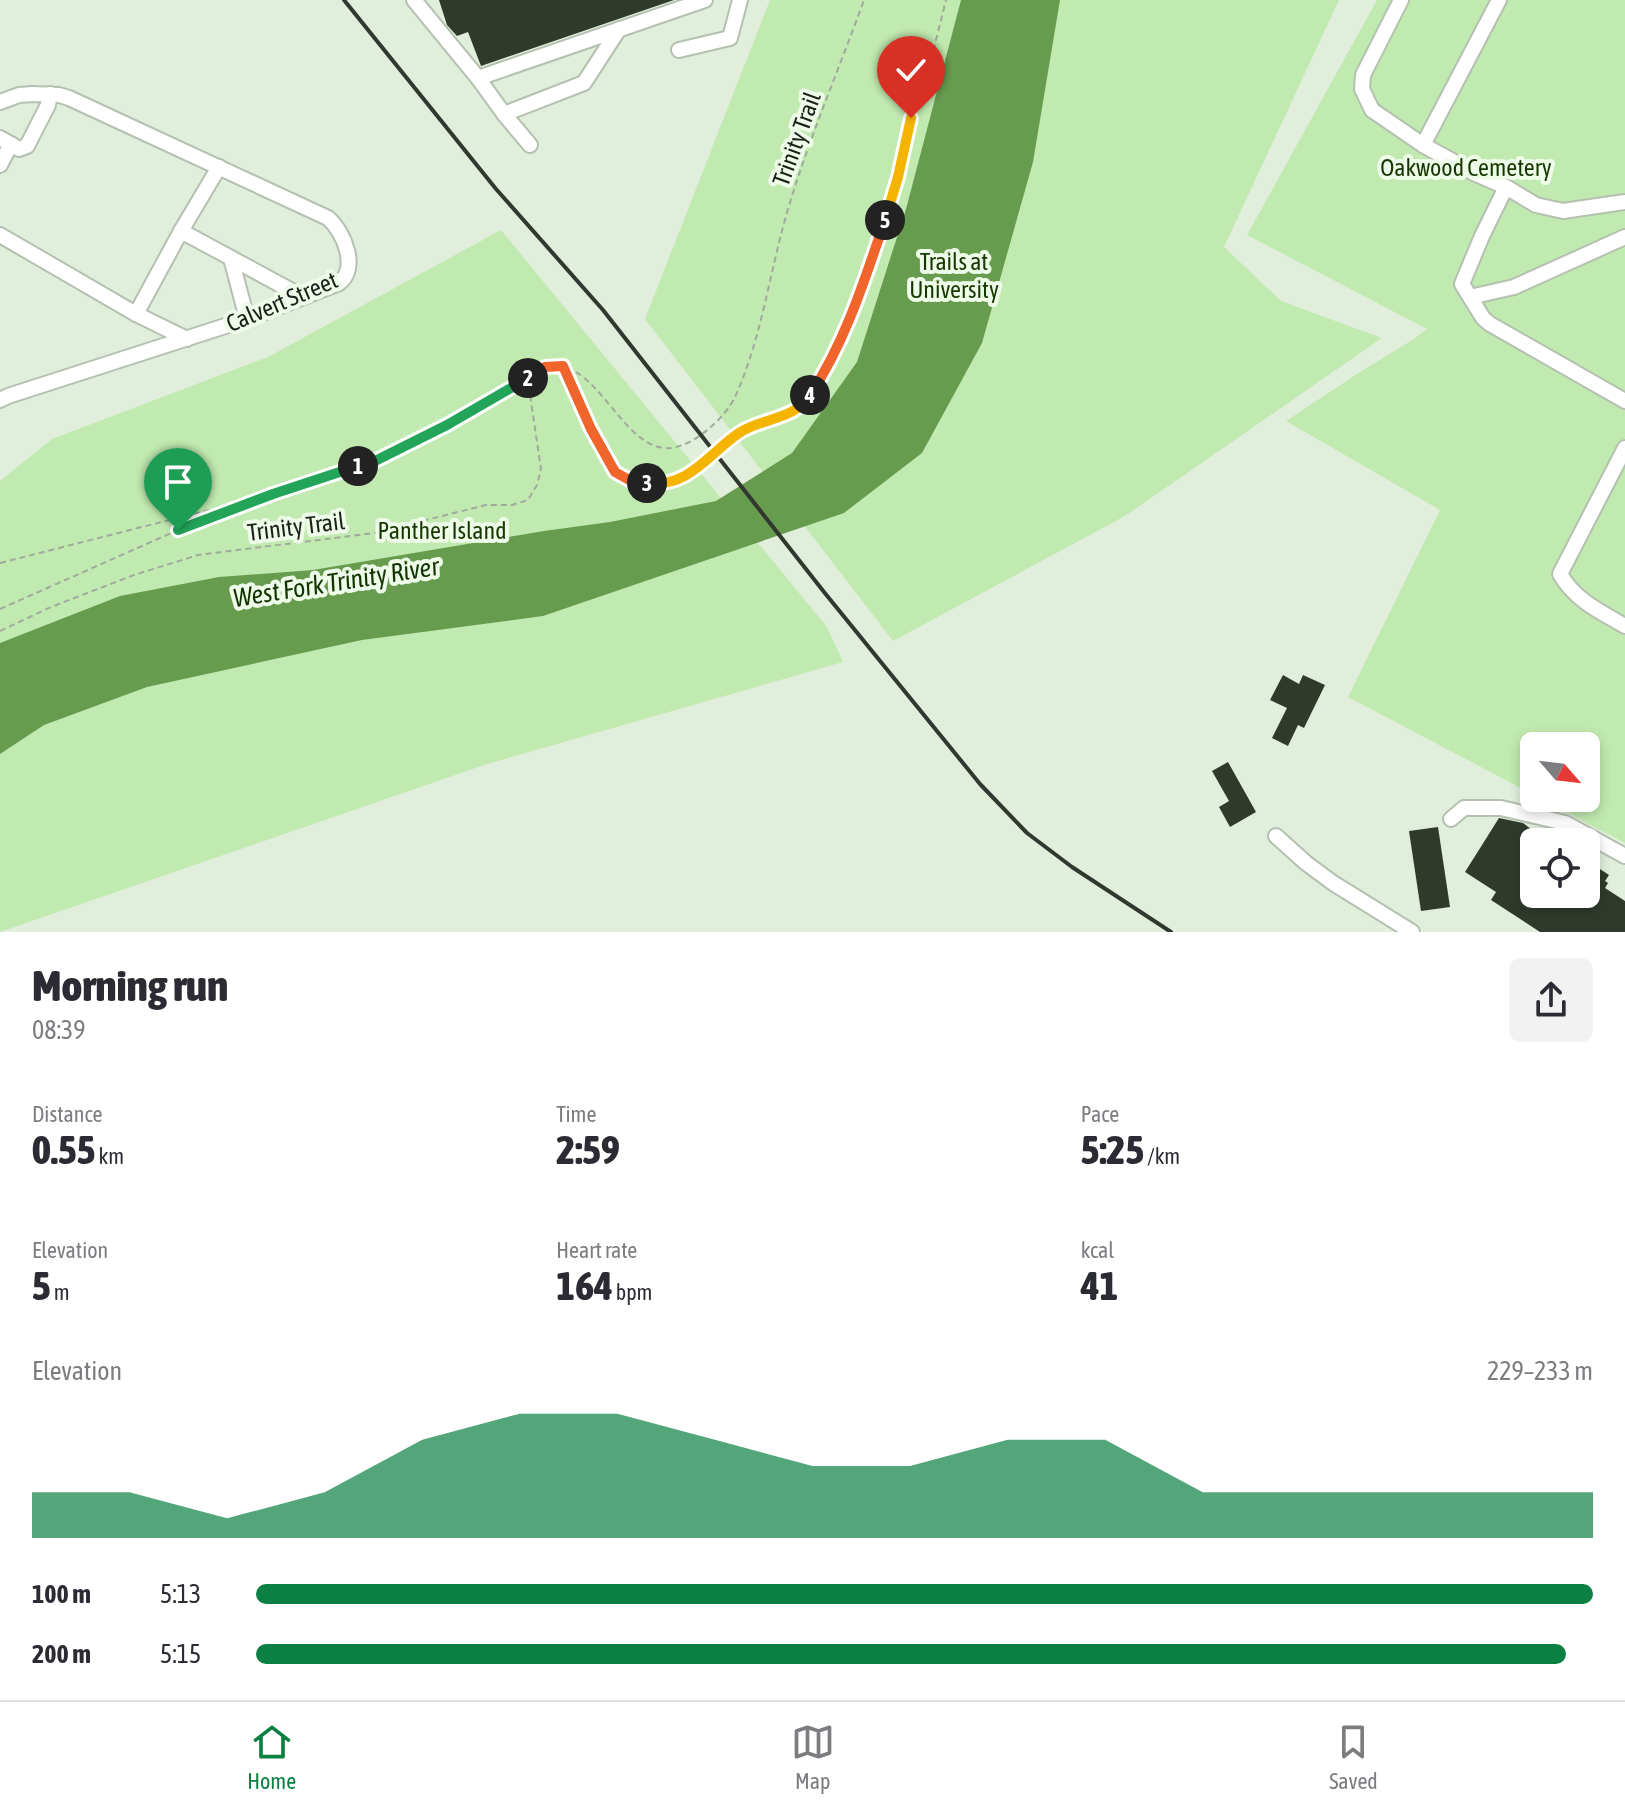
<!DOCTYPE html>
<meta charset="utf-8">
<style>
body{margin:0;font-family:"Asap Condensed",sans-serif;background:#f2f2f3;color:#2b2b33;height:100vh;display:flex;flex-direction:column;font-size:30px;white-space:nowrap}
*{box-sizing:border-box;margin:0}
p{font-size:26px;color:#7c7c81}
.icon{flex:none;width:44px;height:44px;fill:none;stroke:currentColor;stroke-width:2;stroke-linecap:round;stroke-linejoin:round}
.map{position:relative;height:932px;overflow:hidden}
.details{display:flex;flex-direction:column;background:#fff;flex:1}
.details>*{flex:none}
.needle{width:52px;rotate:118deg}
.tools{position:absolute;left:1520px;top:732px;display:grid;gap:16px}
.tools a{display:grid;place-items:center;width:80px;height:80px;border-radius:12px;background:#fff;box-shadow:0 4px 12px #0003;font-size:40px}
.pin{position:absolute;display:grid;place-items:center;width:68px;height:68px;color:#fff;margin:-82px -34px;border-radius:50% 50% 50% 0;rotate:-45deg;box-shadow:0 0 8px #0007}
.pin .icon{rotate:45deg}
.km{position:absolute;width:40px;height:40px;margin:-20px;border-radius:50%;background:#222;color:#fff;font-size:22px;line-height:40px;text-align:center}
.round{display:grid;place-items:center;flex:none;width:84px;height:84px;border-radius:12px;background:#f2f2f3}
.summary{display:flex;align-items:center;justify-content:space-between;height:136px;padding:0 32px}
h1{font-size:44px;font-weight:800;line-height:60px}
.stats{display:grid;grid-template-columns:repeat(3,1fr);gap:12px;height:136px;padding:8px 32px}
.stats div{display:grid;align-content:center}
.stats b{font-size:40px;font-weight:800}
.stats small{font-size:22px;font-weight:400}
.stats p{font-size:22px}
.chart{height:224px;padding:16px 32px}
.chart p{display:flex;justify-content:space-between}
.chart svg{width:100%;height:144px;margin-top:8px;fill:#0b8043;opacity:.7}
ul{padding:0 32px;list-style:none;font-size:26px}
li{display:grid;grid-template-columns:128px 96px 1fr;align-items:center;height:60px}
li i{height:20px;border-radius:10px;background:#0b8043}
.dock{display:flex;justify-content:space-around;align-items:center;height:112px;border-top:2px solid #e1e1e2;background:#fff;font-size:22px;color:#7c7c81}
.dock a{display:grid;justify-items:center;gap:4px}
.dock .on{color:#0b8043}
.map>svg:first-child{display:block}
.green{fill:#c1eab0}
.water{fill:#679c4f}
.building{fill:#303a2c}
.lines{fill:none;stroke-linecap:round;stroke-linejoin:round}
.minor-casing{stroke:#b5c1b0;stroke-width:18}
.path{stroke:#a0aa9c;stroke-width:2;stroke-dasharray:6 4;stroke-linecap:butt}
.minor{stroke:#fff;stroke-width:14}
.rail{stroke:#323830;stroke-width:4}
.split-1-casing{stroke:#fff;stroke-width:16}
.split-2-casing{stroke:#fff;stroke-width:16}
.split-3-casing{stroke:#fff;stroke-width:16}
.split-4-casing{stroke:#fff;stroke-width:16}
.split-5-casing{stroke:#fff;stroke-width:16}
.split-6-casing{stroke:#fff;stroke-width:16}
.split-1{stroke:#22a559;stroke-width:10}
.split-2{stroke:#22a559;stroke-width:10}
.split-3{stroke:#f0652b;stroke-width:10}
.split-4{stroke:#f5b400;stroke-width:10}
.split-5{stroke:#f0652b;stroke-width:10}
.split-6{stroke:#f5b400;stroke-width:10}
.labels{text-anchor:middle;stroke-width:8;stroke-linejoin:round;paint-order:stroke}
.street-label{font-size:24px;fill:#1b201a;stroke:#eefbe9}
.park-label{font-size:24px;fill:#163800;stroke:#eefbe9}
.water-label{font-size:26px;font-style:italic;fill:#123500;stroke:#eefbe9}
</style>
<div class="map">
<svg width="1625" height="932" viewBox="0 0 1625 932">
<rect width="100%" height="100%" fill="#e1eedc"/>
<g class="green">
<path d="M770,0H1339L1224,247L1281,301L1382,338L1125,516L893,641L645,319Z"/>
<path d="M1377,0H1625V843L1539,798H1586V746H1534V795L1348,697L1440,510L1286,421L1360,372L1414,339L1427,329L1247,235Z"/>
<path d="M501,230L827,627L843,662L487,764L0,932V481L52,439L268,357Z"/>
</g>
<path class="water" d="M961,0H1060L1033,162L982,343L922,453L844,513L543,616L362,640L147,687L44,725L0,754V643L120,596L219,577L313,570L544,531L610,522L716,501L792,453L857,362L906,209Z"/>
<g class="building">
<path d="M439,0H674L481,66L468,32L457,36L447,25Z"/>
<path d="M1283,675L1299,684L1303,675L1325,685L1304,728L1298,725L1288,746L1272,738L1287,708L1270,700Z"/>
<path d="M1228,762L1256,812L1230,827L1219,807L1229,801L1212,771Z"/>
<path d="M1499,818L1523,823L1535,832L1526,846L1534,852V894H1586V848L1600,856L1594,865L1609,875L1605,881L1608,883L1605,888L1625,901V932H1540L1491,900L1496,892L1465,872Z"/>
<path d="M1438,827L1450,907L1421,911L1409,831Z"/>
</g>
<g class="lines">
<defs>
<g id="minor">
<path d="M414,0L478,78"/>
<path d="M1401,0L1363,75L1362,89L1372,110L1423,145L1476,174L1506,187L1536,205L1563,211L1625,202"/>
<path d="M619,29L584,83L504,114L478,78L705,0"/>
<path d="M679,50L730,38L740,0"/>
<path d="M0,102L19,95L32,94L59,95L69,98L328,218C344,232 359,268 339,283L247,319L8,396L0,400"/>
<path d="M504,114L530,145"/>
<path d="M0,138L19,149L27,146L48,105L50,94"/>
<path d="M1423,145L1499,0"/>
<path d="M0,165L11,144"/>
<path d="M1506,187L1482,236L1462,284L1483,318L1490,324L1625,401"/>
<path d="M181,231L303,297"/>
<path d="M0,235L136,314L187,339"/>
<path d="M231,258L247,319"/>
<path d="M1470,297L1514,287L1625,237"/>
<path d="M136,314L181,231L219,167"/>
<path d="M1625,448L1560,574C1575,600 1599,611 1625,626"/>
<path d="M1451,819L1464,808H1501L1565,823L1625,856"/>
<path d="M1276,836L1306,863L1333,883L1412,932"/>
</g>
</defs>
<use href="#minor" class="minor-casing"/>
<g class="path">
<path d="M563,368L591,429L615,472L631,481L663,485L689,473L702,465L739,433L762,422L783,417L806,402L827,370L874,254L898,177L911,118L933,52L946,0"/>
<path d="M0,563L264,496"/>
<path d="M0,609L178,530L273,494L375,461L447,425L545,367C550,367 558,366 563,367C603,375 627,452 671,448C695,445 725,418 735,397C761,340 769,276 786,216C807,143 838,72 864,0"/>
<path d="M0,631L51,607L134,575L198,555L374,533L486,505H512L528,500L537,485L541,469L528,381"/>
</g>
<use href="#minor" class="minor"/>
<path class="rail" d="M344,0L496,189L603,310L824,592L980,784L1027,833L1072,867L1171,932"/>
</g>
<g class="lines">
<defs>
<path id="split-1" d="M178,530L273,494L358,466"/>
<path id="split-2" d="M358,466L375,461L447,425L528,378"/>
<path id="split-3" d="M528,378L545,367L563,366L591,429L615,472L631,481L647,483"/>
<path id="split-4" d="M647,483C689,488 708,454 739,433C761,418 795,420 810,395"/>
<path id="split-5" d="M810,395C845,343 865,279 885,220"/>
<path id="split-6" d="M885,220L898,177L911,118"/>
</defs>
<use href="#split-1" class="split-1-casing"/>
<use href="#split-2" class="split-2-casing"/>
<use href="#split-3" class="split-3-casing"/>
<use href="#split-4" class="split-4-casing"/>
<use href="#split-5" class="split-5-casing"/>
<use href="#split-6" class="split-6-casing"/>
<use href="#split-1" class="split-1"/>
<use href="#split-2" class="split-2"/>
<use href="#split-3" class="split-3"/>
<use href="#split-4" class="split-4"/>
<use href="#split-5" class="split-5"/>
<use href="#split-6" class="split-6"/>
</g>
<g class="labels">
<g class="street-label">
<text transform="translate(797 139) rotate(-70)" y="8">Trinity Trail</text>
<text transform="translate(282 302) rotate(-23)" y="8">Calvert Street</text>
<text transform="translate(296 527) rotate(-7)" y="8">Trinity Trail</text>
</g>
<g class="park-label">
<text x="1466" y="176">Oakwood Cemetery</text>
<text x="954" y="270">Trails at<tspan x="954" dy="28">University</tspan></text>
<text x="442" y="539">Panther Island</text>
</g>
<g class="water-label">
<text transform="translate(336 582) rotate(-9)" y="9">West Fork Trinity River</text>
</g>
</g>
</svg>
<div class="tools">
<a><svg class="needle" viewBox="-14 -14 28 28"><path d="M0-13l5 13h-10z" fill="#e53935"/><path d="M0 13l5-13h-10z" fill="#7c7c81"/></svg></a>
<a><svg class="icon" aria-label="locate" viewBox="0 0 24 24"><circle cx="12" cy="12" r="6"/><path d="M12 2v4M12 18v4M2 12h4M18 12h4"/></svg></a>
</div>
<div class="pin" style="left:178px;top:530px;background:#1e9e55"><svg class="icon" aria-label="arrive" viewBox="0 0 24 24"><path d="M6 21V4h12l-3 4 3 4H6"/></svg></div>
<div class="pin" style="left:911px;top:118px;background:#d93025"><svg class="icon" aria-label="check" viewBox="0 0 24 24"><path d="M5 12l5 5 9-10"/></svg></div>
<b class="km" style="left:358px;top:466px">1</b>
<b class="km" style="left:528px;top:378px">2</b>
<b class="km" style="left:647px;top:483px">3</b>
<b class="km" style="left:810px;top:395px">4</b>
<b class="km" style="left:885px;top:220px">5</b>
</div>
<section class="details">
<div class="summary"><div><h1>Morning run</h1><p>08:39</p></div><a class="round"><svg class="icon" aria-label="share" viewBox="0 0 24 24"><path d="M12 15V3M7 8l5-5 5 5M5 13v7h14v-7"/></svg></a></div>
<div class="stats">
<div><p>Distance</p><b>0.55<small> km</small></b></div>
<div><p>Time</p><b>2:59</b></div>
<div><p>Pace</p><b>5:25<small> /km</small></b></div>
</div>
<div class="stats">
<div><p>Elevation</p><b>5<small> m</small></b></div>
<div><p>Heart rate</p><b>164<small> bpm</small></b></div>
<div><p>kcal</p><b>41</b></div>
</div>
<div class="chart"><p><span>Elevation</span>229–233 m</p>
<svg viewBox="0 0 160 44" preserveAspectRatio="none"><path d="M0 44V30L10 30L20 38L30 30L40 14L50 6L60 6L70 14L80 22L90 22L100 14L110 14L120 30L130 30L140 30L150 30L160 30V44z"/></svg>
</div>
<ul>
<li><b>100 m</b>5:13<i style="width:100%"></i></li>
<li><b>200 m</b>5:15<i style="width:98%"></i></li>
</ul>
</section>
<nav class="dock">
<a class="on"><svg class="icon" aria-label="home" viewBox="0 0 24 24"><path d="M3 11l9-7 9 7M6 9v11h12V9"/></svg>Home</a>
<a><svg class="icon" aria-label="map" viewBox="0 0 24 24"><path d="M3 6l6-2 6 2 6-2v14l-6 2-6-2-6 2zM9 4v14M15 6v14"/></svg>Map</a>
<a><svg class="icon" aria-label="saved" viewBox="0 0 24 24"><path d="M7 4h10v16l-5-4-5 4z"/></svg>Saved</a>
</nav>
